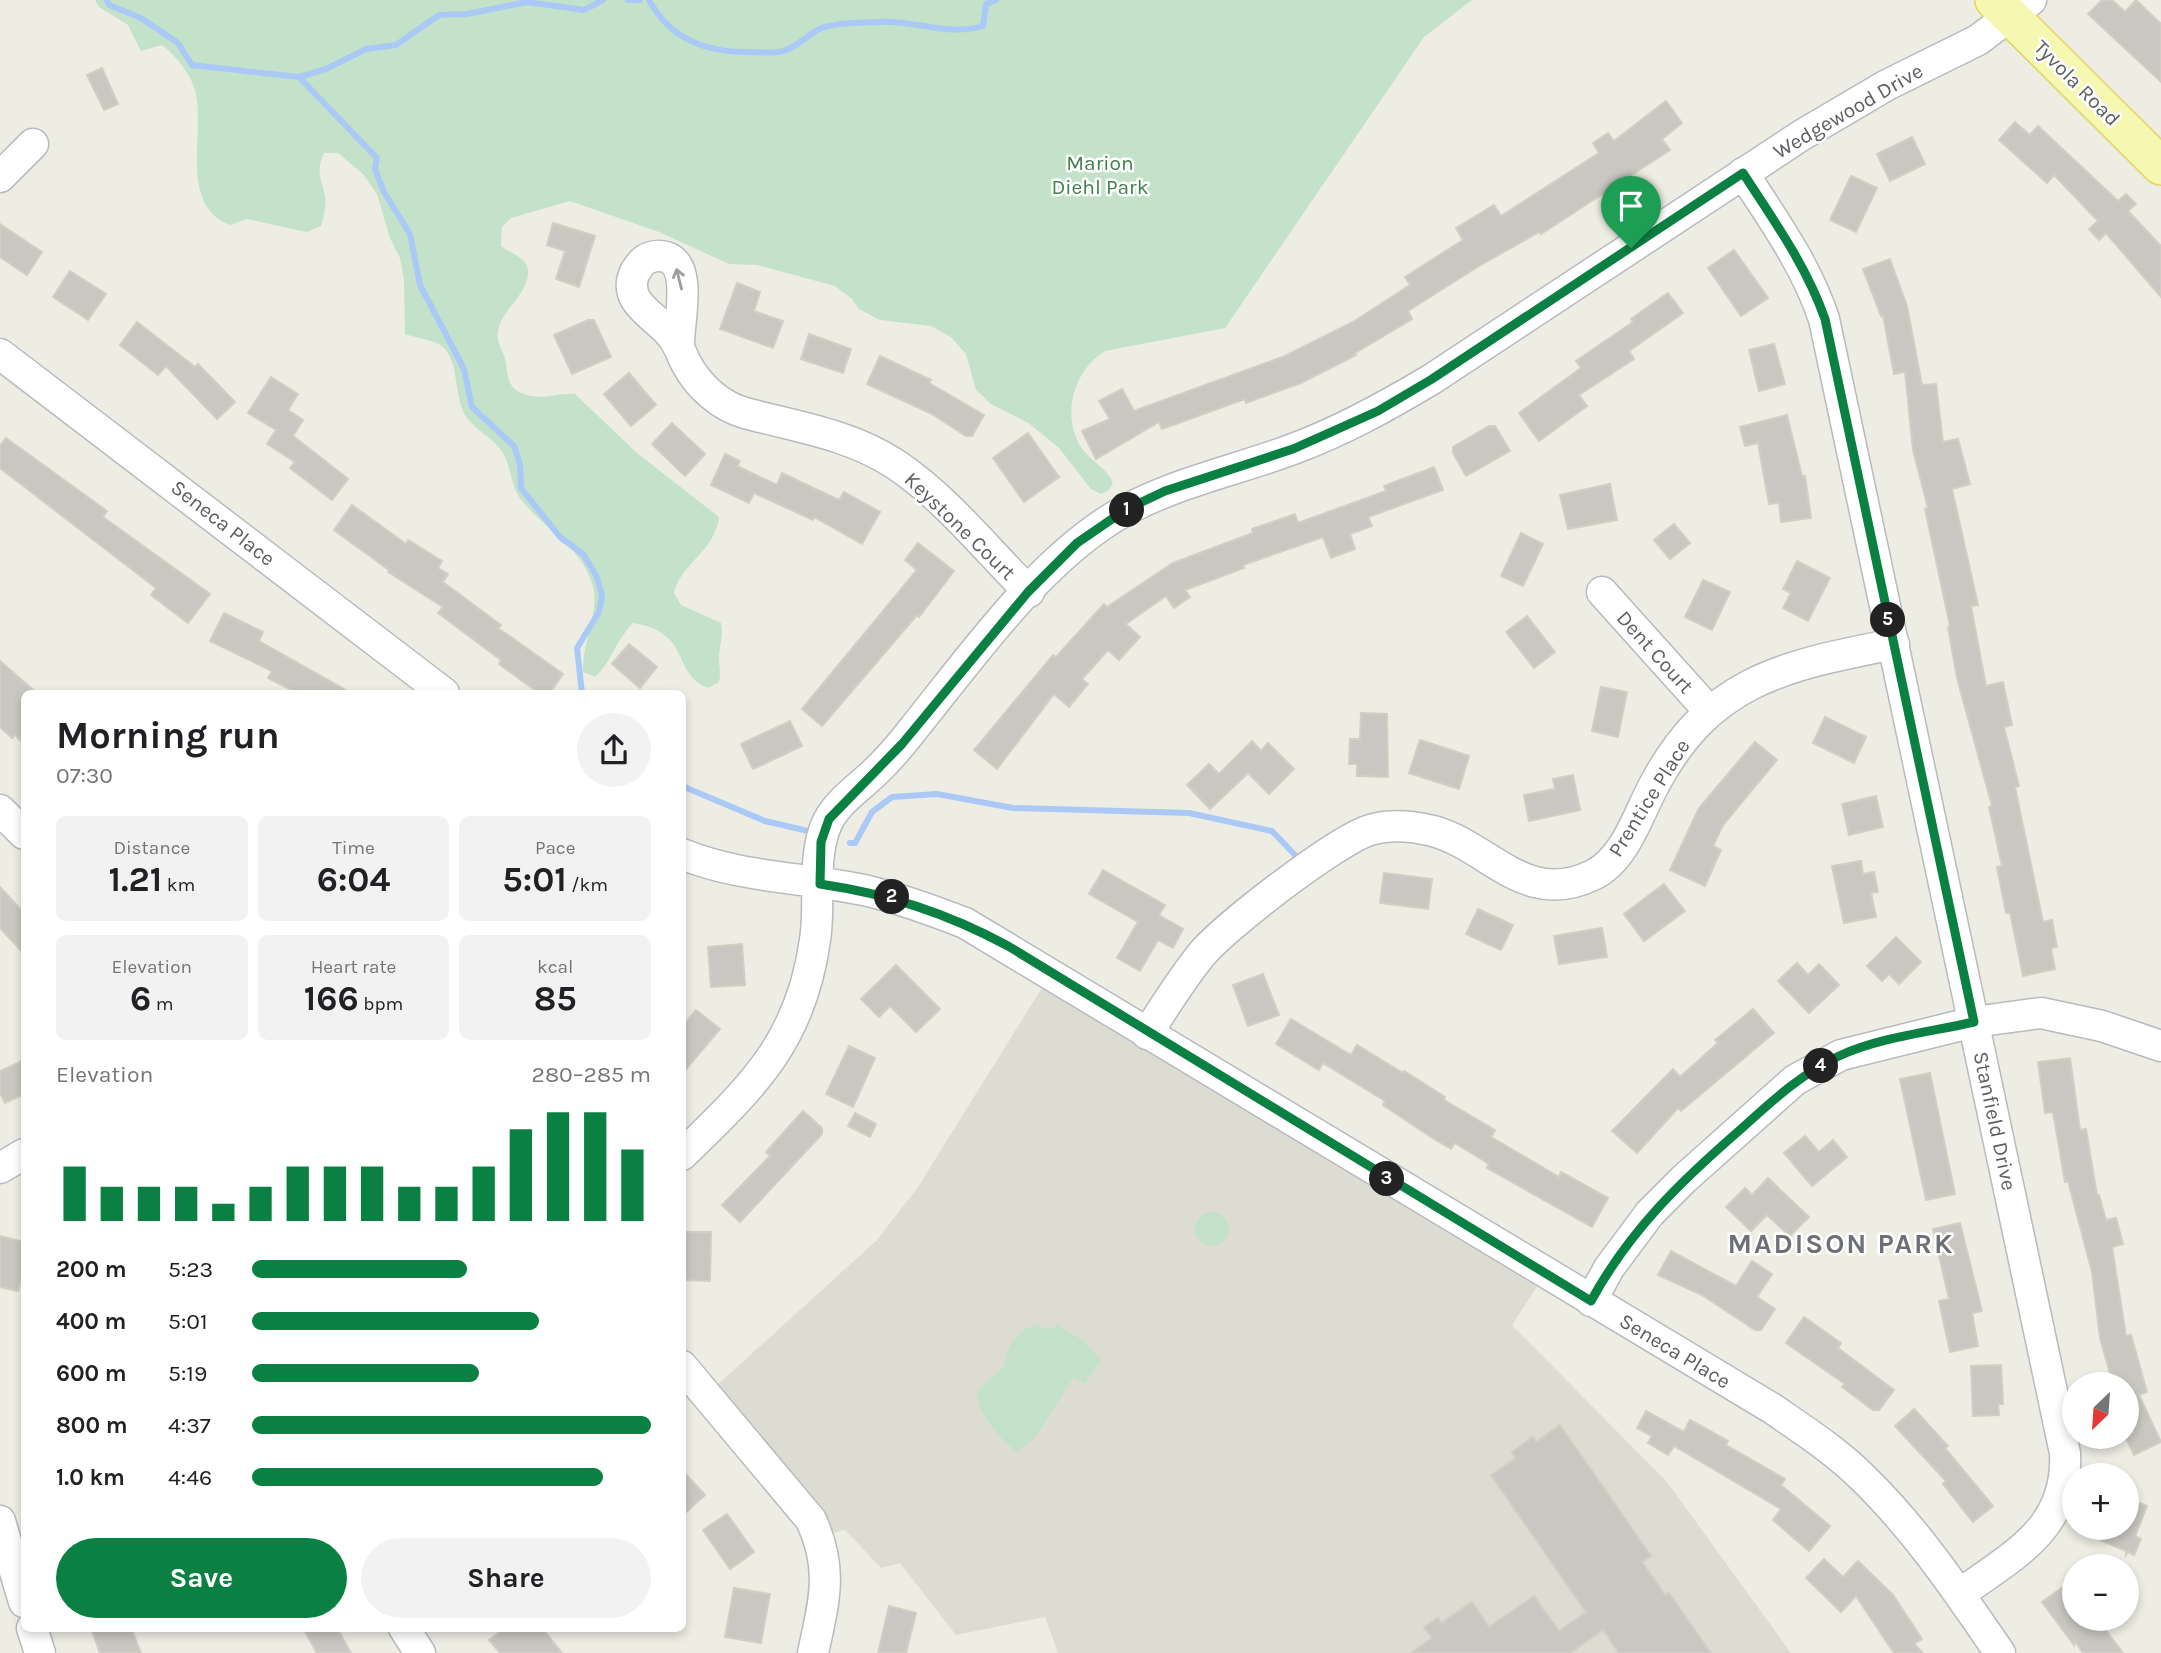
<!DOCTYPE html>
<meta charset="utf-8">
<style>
body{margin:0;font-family:Karla,sans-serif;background:#f2f2f2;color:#202124;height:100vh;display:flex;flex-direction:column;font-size:26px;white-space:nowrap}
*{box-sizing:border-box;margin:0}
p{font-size:23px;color:#757577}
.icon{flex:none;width:38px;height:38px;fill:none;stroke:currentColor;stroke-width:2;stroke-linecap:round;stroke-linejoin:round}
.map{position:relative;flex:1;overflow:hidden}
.panel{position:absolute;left:21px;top:690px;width:665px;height:942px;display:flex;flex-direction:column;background:#fff;border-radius:10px;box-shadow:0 4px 10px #0003}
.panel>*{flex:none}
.needle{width:46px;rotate:205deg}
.controls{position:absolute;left:2062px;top:1372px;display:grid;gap:14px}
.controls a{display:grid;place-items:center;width:77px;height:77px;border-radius:50%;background:#fff;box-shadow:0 4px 10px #0003;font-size:35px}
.pin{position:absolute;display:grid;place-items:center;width:60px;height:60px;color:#fff;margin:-72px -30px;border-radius:50% 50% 50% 0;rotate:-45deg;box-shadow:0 0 7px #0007}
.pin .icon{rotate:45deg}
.km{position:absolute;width:35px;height:35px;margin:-18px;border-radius:50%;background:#222;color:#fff;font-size:19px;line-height:35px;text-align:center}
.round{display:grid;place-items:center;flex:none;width:74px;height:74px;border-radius:37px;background:#f2f2f2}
.headline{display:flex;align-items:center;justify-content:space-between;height:119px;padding:0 35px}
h1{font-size:38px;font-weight:700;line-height:52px}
.stats{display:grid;grid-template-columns:repeat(3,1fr);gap:10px;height:119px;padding:7px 35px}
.stats div{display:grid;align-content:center;border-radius:10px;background:#f2f2f2;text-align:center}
.stats b{font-size:35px;font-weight:700}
.stats small{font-size:19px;font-weight:400}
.stats p{font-size:19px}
.chart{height:196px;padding:14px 35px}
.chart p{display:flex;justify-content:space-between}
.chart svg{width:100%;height:126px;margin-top:7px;stroke:#0b8043;stroke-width:6}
.cta{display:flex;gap:14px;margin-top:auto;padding:14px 35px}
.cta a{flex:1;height:80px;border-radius:42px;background:#0b8043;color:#fff;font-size:28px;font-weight:700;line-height:80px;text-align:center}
.cta a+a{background:#f2f2f2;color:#202124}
ul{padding:0 35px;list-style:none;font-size:23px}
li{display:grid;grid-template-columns:112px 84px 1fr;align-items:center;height:52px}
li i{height:18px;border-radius:9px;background:#0b8043}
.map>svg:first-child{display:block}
.education{fill:#dddcd3}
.green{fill:#c3e2c9}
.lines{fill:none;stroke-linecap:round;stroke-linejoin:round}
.stream{stroke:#abc9f6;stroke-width:6}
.building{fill:#c9c7c1;stroke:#d1cfc3;stroke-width:2}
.minor-casing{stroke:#b9babf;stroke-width:33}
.major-casing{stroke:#e3d667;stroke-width:40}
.minor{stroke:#fff;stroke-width:30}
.major{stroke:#f6f7b0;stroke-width:37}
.oneway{stroke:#9d9ea1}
.route-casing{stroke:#fff;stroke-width:14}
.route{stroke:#0b8043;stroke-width:9}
.labels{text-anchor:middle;stroke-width:5;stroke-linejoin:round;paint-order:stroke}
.street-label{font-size:21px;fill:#5c5e63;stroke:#fff}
.park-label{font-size:21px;fill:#3e814c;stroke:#fff}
.district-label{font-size:28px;font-weight:bold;letter-spacing:2px;fill:#6d7075;stroke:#fff}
</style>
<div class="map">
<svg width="2161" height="1653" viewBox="0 0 2161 1653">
<rect width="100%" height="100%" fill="#edede4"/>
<path class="education" d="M1045,983L1540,1282L1512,1325L1667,1482L1791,1653H1058L1045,1617L956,1635L900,1563L881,1568L845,1530L828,1534L714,1388L877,1240L918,1187Z"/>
<g class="green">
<path d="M95,0H1472L1424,37L1225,328L1105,351C1076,369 1062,409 1078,442C1086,459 1107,467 1113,483L1109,490L1101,494L1091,489L1059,448L1030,424L991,404L976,390L966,354L951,337L931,326L880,320L859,309L852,299L835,286L757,265L729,264L659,232L570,201L511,218L502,227L501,246C510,253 526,257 528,270C530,294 500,310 498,332C496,345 505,352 506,363C508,382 510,392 532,396C547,399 561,392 575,394L637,453L719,517C716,550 680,564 674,593L681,605L721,623C724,637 719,645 719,658C719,667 721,673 719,682L708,688C670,672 693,633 633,623C615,641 612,662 595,677L583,672C582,639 601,613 592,583C581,547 545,529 523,502C510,487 512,468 503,453C494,438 474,430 465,415C454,396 459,365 445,349C437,340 416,338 405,334L404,280L400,258L390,238L377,194L363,174L338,153H324C315,172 322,179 325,197C327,207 323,217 321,226L307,232L247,219L230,225C176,204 208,128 194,87C189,72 174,54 162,45L141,51L128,25L99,7Z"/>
<circle cx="1212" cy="1229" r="17"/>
<path d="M1036,1324L1049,1330L1057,1325L1084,1341L1101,1360L1085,1384L1073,1378L1034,1439L1017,1452C1001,1440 975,1411 977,1391L1005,1365C1005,1346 1019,1330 1036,1324Z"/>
</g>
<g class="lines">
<g class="stream">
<path d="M107,0L109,5L141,18L178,43L192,65L299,77L326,69L366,49L396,45L439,15L467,14L527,2L584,10L603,0"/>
<path d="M628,0H640"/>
<path d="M649,0C671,40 707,53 751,52C761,52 774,54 783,51C799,47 809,32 824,27C841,22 861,23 878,22C912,19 947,37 983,26L986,4L996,0"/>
<path d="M299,77L377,158L375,169L384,192L410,234L420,285L464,369L472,407L514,446L520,464L521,488L560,537L583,554L596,575L602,595L599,612L577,648L582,693"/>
<path d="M682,786L765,821L808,831"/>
<path d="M850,843H855L872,812L892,797L937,794L1013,808L1189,813L1272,831L1297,857"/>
</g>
</g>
<g class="building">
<path d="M2102,0H2112L2125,12L2136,0L2161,24V82L2088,14Z"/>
<path d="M102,68L118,104L104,110L87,75Z"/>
<path d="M1666,101L1682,123L1662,139L1670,150L1541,234L1539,232L1479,266L1408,311L1412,319L1355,353L1356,355L1301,383L1246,403L1245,399L1162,429L1159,422L1096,459L1082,431L1110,419L1099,401L1122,389L1134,411L1285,356L1353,322L1410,285L1405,277L1463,240L1456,228L1494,205L1501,216L1599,153L1593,143L1608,133L1614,141Z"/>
<path d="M2015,122L2030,135L2038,126L2118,201L2126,194L2136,204L2128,211L2161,246V297L2106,233L2099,240L2089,229L2098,221L2054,175L2047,183L1999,140Z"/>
<path d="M1912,137L1925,164L1890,181L1877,154Z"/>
<path d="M1851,176L1877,188L1856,232L1830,220Z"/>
<path d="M553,223L595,236L579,287L556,279L565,251L547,245Z"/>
<path d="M0,224L42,252L27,275L0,257Z"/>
<path d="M1734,250L1768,298L1741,316L1708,268Z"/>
<path d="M1890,259L1907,306L1922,385L1936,384L1943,442L1958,439L1970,484L1952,489L1978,605L1971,606L1986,686L2003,682L2012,725L2004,727L2019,786L2015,787L2043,922L2052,920L2057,947L2051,948L2055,969L2023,976L2010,912L2006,913L1997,867L2002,866L1989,807L1992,806L1957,678L1948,627L1950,626L1925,509L1928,508L1913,450L1905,372L1894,374L1883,315L1881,316L1863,269Z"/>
<path d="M70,271L106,294L88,320L53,297Z"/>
<path d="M737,283L760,292L754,311L783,321L773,348L720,329Z"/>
<path d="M1668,293L1683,313L1629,351L1634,359L1579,395L1587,406L1539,441L1519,413L1581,368L1576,361L1633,322L1631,319Z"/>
<path d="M588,320H594L611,357L572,374L554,335Z"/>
<path d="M137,322L195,367L198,364L235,402L217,419L166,366L158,375L120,345Z"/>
<path d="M809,334L851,349L843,373L801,359Z"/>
<path d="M1774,344L1785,384L1759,391L1749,350Z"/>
<path d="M880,356L931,380L929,383L984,415L972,436H966L932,414L867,384Z"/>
<path d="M629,373L656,405L631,426L604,394Z"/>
<path d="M271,377L298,394L288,410L303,420L293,436L348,479L332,500L290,468L295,462L267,444L276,430L248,413Z"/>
<path d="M1787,415L1802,476H1805L1811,518L1781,522L1779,503L1769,504L1758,443L1745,446L1740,427Z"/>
<path d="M672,423L705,454L685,476L652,444Z"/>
<path d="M1489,426H1495L1510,451L1466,476L1453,453V447Z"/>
<path d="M1028,433L1059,477L1024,502L993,458Z"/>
<path d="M6,438L107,511L103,517L210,594L188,623L151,595L156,588L0,468V446Z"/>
<path d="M725,454L740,461L737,466L777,485L782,473L839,500L844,492L880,512L862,544L814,517L813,520L754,493L749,503L711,485Z"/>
<path d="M1434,467L1443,490L1368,517L1372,526L1350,534L1355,549L1331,558L1323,537L1243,565L1244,568L1185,590L1190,597L1174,608L1166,596L1126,624L1140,637L1119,660L1108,650L1082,679L1088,684L1069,707L1054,694L997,769L974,750L1053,655L1056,657L1104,604L1107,607L1173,563L1253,533L1252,529L1295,514L1298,523L1386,491L1384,486Z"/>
<path d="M1610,484L1617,520L1568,529L1560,495Z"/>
<path d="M352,505L406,544L408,540L442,561L438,568L448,574L443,582L501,625L498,628L563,674L550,693H539L499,664L501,660L438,613L443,607L388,572L389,570L334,530Z"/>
<path d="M1674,524L1690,543L1670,559L1654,540Z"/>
<path d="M1521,533L1543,544L1523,586L1501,576Z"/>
<path d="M918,543L954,571L919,617L917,615L822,726L802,709L917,570L905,560Z"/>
<path d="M1797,561L1830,578L1808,621L1783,608L1791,593L1783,589Z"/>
<path d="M1703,580L1730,592L1712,630L1685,617Z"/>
<path d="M224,613L263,632L259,641L351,693H297L268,678L272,671L210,641Z"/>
<path d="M1527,616L1555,652L1534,668L1506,632Z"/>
<path d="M629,644L657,667L640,688L612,664Z"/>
<path d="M0,661L37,693H24V744L15,735L12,738L0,727Z"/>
<path d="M1601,687L1627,692L1618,737L1592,731Z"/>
<path d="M1361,713L1387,714L1388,777L1357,776V764H1349L1350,739H1360Z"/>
<path d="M1825,717L1866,737L1854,763L1813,743Z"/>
<path d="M790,721L802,746L753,769L741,744Z"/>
<path d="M1420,740L1469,756L1459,789L1409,773Z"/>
<path d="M1252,741L1261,751L1268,743L1294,769L1269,794L1248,773L1210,809L1187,785L1209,764L1219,774Z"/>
<path d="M1755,742L1777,760L1723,825L1713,846L1721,850L1705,886L1670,870L1699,808Z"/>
<path d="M1573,775L1580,810L1529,821L1524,795L1555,789L1553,779Z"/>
<path d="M1876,796L1883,827L1849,835L1842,804Z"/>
<path d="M1861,861L1863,874L1874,872L1878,892L1871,893L1876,917L1844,923L1832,866Z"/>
<path d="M1103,870L1165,905L1159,915L1183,929L1173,948L1158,940L1140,971L1117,958L1138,922L1089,894Z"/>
<path d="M1384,873L1432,879L1428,909L1380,903Z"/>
<path d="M1664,884L1685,911L1644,941L1624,914Z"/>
<path d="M0,887L24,913V954L0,928Z"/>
<path d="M1478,909L1513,925L1501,950L1466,934Z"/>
<path d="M1602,928L1607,957L1559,964L1554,936Z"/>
<path d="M1896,937L1921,962L1899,984L1889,974L1882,981L1867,966Z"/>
<path d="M742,944L745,985L711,987L708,947Z"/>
<path d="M1797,963L1808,975L1819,964L1839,985L1809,1013L1778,981Z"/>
<path d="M896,965L940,1009L916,1032L890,1006L879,1017L861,999Z"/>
<path d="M1263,974L1279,1015L1248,1026L1233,985Z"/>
<path d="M1753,1009L1774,1033L1681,1111L1678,1108L1637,1153L1612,1131L1673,1069L1680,1077L1718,1043L1715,1040Z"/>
<path d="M696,1010L720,1029L682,1074V1027Z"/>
<path d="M1291,1019L1351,1055L1357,1045L1403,1073L1404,1071L1445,1097L1444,1100L1495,1130L1491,1137L1559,1177L1561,1172L1608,1198L1592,1227L1487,1168L1489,1164L1455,1143L1451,1149L1434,1139L1383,1105L1385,1101L1323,1063L1319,1070L1276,1044Z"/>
<path d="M849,1046L875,1058L853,1107L826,1094Z"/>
<path d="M2070,1058L2080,1130L2086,1129L2097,1195H2099L2106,1220L2116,1218L2123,1244L2112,1247L2126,1336L2131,1335L2147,1392L2139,1395L2161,1442L2134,1455L2126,1438V1384H2113L2100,1338L2092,1272L2068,1181L2065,1182L2053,1112L2045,1113L2038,1062Z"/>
<path d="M24,1060V1094L5,1103L0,1093V1071Z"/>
<path d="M1930,1073L1955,1194L1926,1200L1900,1079Z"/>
<path d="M803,1111L822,1128V1134L740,1222L722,1205L770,1156L766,1152Z"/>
<path d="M855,1113L876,1124L870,1137L848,1126Z"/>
<path d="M1805,1136L1819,1152L1833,1140L1847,1157L1812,1186L1784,1153Z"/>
<path d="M1768,1178L1809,1217L1790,1236L1767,1215L1751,1231L1726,1207L1745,1188L1752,1195Z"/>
<path d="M1960,1223L1982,1311L1972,1313L1978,1346L1950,1352L1939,1301L1949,1299L1933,1229Z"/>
<path d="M682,1232H711L710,1281L682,1280Z"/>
<path d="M0,1236L24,1242V1264L18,1291L0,1287Z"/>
<path d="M1671,1251L1736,1286L1752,1261L1772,1274L1757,1297L1775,1309L1761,1330H1755L1702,1295L1658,1275Z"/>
<path d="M1804,1317L1841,1343L1838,1348L1894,1390L1879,1410H1873L1842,1387L1845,1384L1786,1343Z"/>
<path d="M2001,1365L2003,1404H1998L1999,1415L1973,1416L1971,1366Z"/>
<path d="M1914,1409L1948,1446L1945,1448L1993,1506L1973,1522L1943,1484L1946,1481L1895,1426Z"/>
<path d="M1646,1411L1684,1432L1690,1420L1728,1441L1726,1445L1785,1479L1781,1485L1830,1526L1809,1551L1773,1520L1781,1509L1674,1446L1668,1455L1648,1443L1652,1436L1637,1428Z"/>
<path d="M1560,1425L1651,1556L1642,1562L1665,1595L1669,1593L1711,1653H1619L1603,1630L1570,1653H1411L1432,1638L1424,1627L1438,1618L1441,1623L1472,1602L1489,1627L1534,1596L1559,1631L1586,1612L1491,1475L1516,1458L1512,1452L1533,1437L1536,1442Z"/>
<path d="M682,1470L705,1495L682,1516Z"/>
<path d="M2126,1497L2147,1506L2135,1536L2141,1539L2134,1555L2128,1552L2126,1555V1551L2100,1540L2105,1528H2126Z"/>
<path d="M727,1514L754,1552L730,1569L703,1530Z"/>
<path d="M1824,1559L1843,1577L1858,1561L1893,1595L1922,1639L1914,1644L1923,1653H1894L1856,1596L1841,1612L1806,1578Z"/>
<path d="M2067,1584L2074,1593V1619H2097L2123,1653H2083L2074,1640V1645L2042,1602Z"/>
<path d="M734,1588L770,1594L761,1643L725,1637Z"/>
<path d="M889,1606L916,1613L906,1653H878Z"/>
<path d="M91,1628H131L141,1653H100Z"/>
<path d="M303,1628H337L351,1653H317Z"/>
<path d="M505,1628H542L562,1653H500L489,1640Z"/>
</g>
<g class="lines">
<defs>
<g id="minor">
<path d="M1743,173C1774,221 1806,265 1824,319L2065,1453C2069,1529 2013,1555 1960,1594"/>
<path d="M0,177L33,144"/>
<path d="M679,346C678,324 694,266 666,257C659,255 651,256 645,260C641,262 638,268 635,272C621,302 656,316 671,335C678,343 681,353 686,363C698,386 720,406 745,413C797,427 849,434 895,464C945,497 986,549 1029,592"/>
<path d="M0,354L444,693"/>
<path d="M1602,592L1709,711"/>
<path d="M0,810L24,834"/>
<path d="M682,854C743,879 809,877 872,892C904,900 934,911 965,923L1773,1409C1803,1430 1836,1451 1862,1477C1916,1529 1958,1592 2000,1653"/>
<path d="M1147,1034C1164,1007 1181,980 1201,955C1225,926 1337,840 1370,830C1390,824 1413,826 1433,831C1491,847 1525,908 1593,875C1624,860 1637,818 1652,789C1708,680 1783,666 1894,644"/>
<path d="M682,1155C752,1087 801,1042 815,940C821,903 811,855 828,821C838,802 857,789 872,775C887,761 901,745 914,728C973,655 1042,556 1126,510C1178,482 1237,470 1293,449C1342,431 1387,406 1432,379L1802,135L1887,85L1978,40L2031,0"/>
<path d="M0,1168L24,1154"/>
<path d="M1591,1301L1609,1268L1650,1213L1684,1179L1795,1080L1841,1055L1974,1022L2041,1013L2102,1026L2161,1046"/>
<path d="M682,1366L811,1520C834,1570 824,1601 813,1653"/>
<path d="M0,1521L24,1602"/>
<path d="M32,1628L40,1653"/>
<path d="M404,1628L420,1653"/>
</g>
<path id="major" d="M1994,0L2161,166"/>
</defs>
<use href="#minor" class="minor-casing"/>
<use href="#major" class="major-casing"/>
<use href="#minor" class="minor"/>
<use href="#major" class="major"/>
</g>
<defs><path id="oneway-shaft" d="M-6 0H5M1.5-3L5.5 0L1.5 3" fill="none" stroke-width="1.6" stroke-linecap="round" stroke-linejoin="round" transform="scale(1.75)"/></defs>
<use class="oneway" href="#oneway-shaft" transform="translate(679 279) rotate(-104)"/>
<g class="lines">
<defs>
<path id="route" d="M1743,173C1774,221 1806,265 1825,319L1974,1022C1931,1032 1880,1037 1839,1056C1801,1074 1772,1101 1741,1129C1680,1182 1630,1230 1591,1301L1008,946C947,913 888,894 820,884L821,842L829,819L902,744L1028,592L1077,543L1125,510L1165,491L1293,449L1378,411L1432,379Z"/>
</defs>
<use href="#route" class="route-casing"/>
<use href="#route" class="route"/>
</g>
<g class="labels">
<g class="street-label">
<text transform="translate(2077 83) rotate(45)" y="7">Tyvola Road</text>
<text transform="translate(1848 111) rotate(-30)" y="7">Wedgewood Drive</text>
<text transform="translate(223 523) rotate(38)" y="7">Seneca Place</text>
<text transform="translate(960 526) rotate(44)" y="7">Keystone Court</text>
<text transform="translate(1655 652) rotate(48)" y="7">Dent Court</text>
<text transform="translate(1649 798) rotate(-58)" y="7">Prentice Place</text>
<text transform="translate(1995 1121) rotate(78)" y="7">Stanfield Drive</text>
<text transform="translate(1675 1351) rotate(31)" y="7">Seneca Place</text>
</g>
<g class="park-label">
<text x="1100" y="170">Marion<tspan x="1100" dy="24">Diehl Park</tspan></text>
</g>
<g class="district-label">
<text x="1841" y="1253">MADISON PARK</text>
</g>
</g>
</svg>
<div class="controls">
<a><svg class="needle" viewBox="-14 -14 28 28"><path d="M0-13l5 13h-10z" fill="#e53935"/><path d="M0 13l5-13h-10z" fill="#757577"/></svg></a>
<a>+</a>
<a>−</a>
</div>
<div class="pin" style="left:1631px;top:248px;background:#1e9e55"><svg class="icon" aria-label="arrive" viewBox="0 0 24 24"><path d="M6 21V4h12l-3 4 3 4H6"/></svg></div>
<b class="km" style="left:1127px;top:510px">1</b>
<b class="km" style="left:892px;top:897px">2</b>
<b class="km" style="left:1387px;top:1179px">3</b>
<b class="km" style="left:1821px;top:1066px">4</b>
<b class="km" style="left:1888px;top:620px">5</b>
<section class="panel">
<div class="headline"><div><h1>Morning run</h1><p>07:30</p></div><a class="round"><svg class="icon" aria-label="share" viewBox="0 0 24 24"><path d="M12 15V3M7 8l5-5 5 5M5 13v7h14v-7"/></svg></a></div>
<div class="stats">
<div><p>Distance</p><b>1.21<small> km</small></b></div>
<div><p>Time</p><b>6:04</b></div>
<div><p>Pace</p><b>5:01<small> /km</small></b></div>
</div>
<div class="stats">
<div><p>Elevation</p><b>6<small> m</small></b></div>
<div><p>Heart rate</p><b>166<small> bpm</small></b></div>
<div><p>kcal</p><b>85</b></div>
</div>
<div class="chart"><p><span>Elevation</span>280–285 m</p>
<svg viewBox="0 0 160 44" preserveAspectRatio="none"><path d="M5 44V25M15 44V32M25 44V32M35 44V32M45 44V38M55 44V32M65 44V25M75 44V25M85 44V25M95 44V32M105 44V32M115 44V25M125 44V12M135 44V6M145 44V6M155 44V19"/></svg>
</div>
<ul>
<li><b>200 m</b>5:23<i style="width:54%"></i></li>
<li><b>400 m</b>5:01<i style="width:72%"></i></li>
<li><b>600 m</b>5:19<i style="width:57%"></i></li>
<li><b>800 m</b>4:37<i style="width:100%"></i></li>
<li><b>1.0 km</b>4:46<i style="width:88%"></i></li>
</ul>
<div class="cta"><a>Save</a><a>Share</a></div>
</section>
</div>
